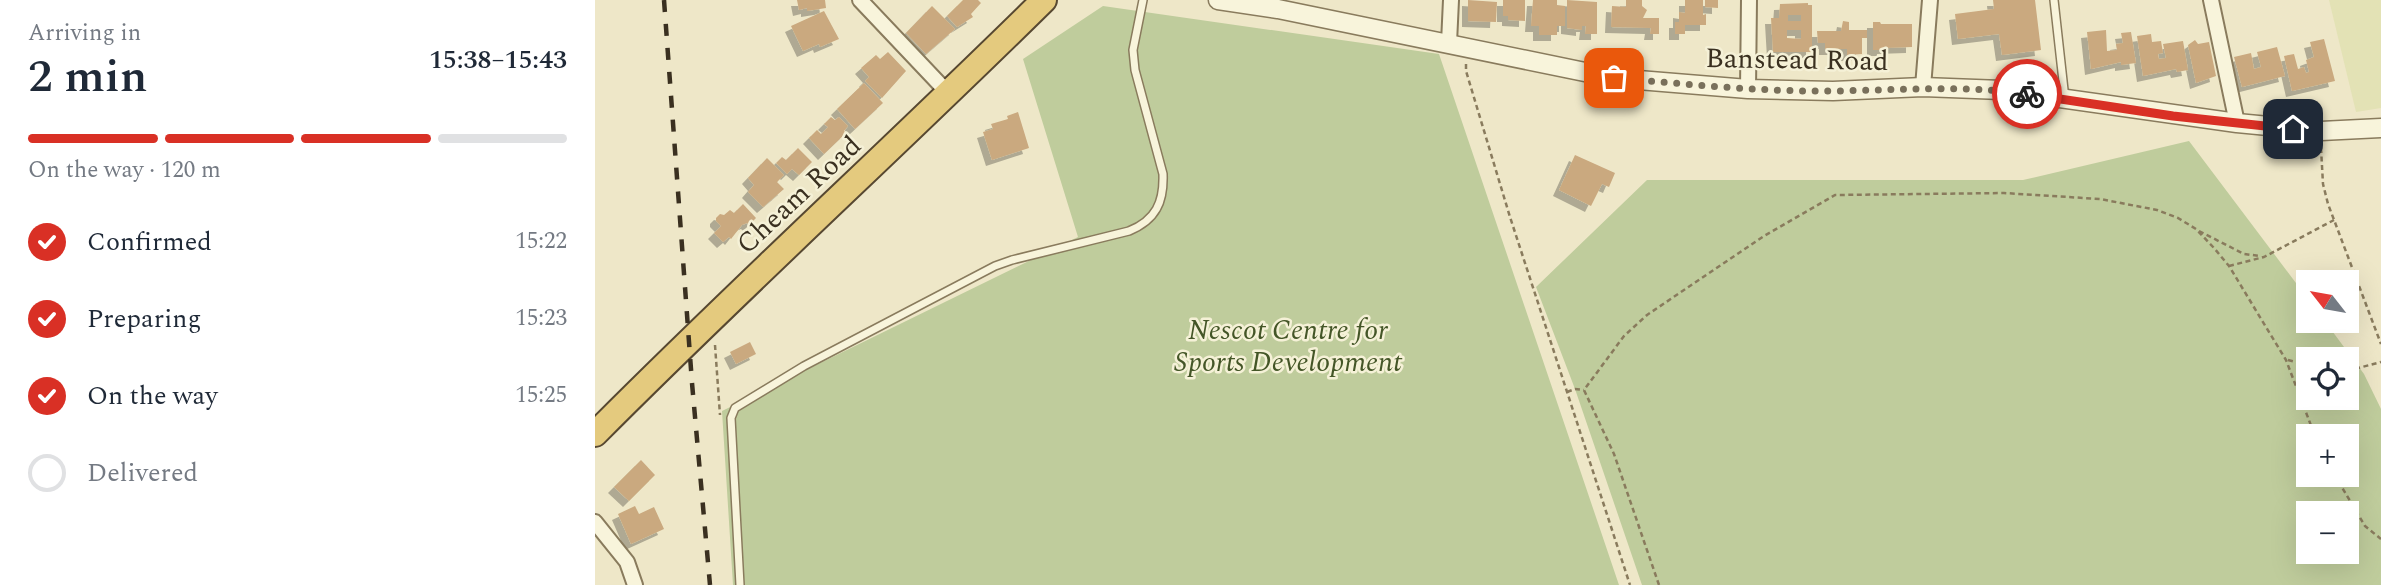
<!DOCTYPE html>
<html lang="en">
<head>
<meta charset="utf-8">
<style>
	:root { --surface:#fff; --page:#f2f2f3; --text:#1f2937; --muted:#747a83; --line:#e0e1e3; --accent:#d93025 }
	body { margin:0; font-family:Spectral,serif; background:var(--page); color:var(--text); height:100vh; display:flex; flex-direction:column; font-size:26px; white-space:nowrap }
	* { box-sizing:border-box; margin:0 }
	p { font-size:23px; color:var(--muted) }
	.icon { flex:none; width:38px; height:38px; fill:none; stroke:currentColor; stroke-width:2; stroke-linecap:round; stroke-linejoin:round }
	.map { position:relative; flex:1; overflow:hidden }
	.sheet { display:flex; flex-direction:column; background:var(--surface); width:595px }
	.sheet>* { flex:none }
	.needle { width:46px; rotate:301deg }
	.fabs { position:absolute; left:1701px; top:270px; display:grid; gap:14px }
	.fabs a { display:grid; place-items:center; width:63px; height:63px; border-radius:0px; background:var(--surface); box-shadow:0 7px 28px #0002; font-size:35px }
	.pin { position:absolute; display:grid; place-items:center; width:60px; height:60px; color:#fff; margin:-30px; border-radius:14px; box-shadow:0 4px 10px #0006 }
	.courier { position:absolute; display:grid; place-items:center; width:70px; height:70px; margin:-35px; border:5px solid #d93025; border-radius:50%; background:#fff; color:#222; box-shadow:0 2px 9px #0007 }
	.headline em { font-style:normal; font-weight:600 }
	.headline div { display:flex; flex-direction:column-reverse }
	.headline { display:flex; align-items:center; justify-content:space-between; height:119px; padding:0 28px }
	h1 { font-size:46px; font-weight:600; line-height:52px }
	.bar { display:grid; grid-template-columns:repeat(4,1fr); gap:10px 7px; align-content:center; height:84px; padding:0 28px }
	.bar i { height:9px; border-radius:5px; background:var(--line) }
	.bar .selected { background:var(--accent) }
	.bar p { grid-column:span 4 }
	ol { padding:0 28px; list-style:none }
	li { display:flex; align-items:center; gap:21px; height:77px }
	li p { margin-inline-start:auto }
	li .icon { padding:7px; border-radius:50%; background:var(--accent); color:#fff; stroke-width:4 }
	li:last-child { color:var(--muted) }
	li i { width:38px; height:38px; border:4px solid var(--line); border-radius:50% }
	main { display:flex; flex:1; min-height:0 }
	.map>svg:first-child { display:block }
	.farmland { fill:#e3e2b5 }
	.green { fill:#bfcc9c; fill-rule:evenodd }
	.building { fill:#caa97f; fill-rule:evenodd; filter:url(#shadow) }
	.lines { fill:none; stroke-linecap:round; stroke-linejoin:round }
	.service-casing { stroke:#897b5d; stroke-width:10 }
	.minor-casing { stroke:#897b5d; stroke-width:18 }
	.tertiary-casing { stroke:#897b5d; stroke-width:21 }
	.trunk-casing { stroke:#574831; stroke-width:28 }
	.path { stroke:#897b5d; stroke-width:2.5; stroke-dasharray:5 3.5; stroke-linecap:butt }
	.service { stroke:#f8f4db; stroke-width:7 }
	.minor { stroke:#f8f4db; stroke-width:14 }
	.tertiary { stroke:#f8f4db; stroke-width:18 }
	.trunk { stroke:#e4ca7e; stroke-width:24 }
	.rail { stroke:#3a3020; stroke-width:4.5; stroke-dasharray:12 12; stroke-linecap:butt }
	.done { stroke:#79705b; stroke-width:7; stroke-dasharray:0 12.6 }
	.route { stroke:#d93025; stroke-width:9 }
	.labels { text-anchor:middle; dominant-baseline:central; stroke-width:5; stroke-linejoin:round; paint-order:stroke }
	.street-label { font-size:28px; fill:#3a3020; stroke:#f5f1d7 }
	.park-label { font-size:28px; font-style:italic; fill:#445627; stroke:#f5f1d7 }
</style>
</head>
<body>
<main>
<section class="sheet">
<div class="headline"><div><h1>2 min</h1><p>Arriving in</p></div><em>15:38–15:43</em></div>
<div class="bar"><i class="selected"></i><i class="selected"></i><i class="selected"></i><i></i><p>On the way · 120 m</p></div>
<ol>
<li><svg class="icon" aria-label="check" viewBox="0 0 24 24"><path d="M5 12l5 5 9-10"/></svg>Confirmed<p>15:22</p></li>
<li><svg class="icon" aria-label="check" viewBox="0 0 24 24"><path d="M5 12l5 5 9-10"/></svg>Preparing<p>15:23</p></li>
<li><svg class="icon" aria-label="check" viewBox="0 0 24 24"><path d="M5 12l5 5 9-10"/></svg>On the way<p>15:25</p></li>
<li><i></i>Delivered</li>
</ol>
</section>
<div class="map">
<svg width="1786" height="585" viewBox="0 0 1786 585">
	<defs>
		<filter id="shadow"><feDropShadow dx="-6" dy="6" stdDeviation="0" flood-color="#0004"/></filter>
	</defs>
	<rect width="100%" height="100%" fill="#eee7c8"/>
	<!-- farmland -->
	<polygon class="farmland" points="1734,0 1786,0 1786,108 1761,112"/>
	<!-- green -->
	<g class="green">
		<polygon points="508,6 844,54 1024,585 138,585 127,411 483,237 428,59"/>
		<path d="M1594,141L1713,299V320H1729L1769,374L1786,409V585H1047L980,389L941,287L1052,180H1428ZM1713,359H1752V397H1713ZM1713,436H1752V474H1713ZM1713,513H1752V551H1713Z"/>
	</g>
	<!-- building -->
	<g class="building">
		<polygon points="202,0 230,0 231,8 212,11 212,8 204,10"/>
		<polygon points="368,0 383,0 386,3 376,14 378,17 362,27 352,16"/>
		<polygon points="873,0 902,2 901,22 873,21"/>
		<polygon points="908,0 930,0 930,21 913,20 913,16 908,16"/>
		<polygon points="938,0 962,0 962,5 970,6 970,26 962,26 962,35 944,35 944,26 936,26"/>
		<polygon points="972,0 1002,2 1002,34 990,34 991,26 987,26 987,30 972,28"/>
		<polygon points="1031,0 1047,0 1047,6 1052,10 1048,18 1064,18 1064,34 1055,34 1056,28 1016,27 1017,6 1031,7"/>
		<polygon points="1090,0 1108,0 1108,15 1111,14 1111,25 1090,25 1090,34 1080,34 1080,22 1084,22 1084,12 1090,13"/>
		<polygon points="1110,0 1123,0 1123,8 1110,7"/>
		<polygon points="1398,0 1440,0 1446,50 1407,55 1404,34 1363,39 1360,14 1399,9"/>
		<path d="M1213,3V5H1217V52H1178L1176,18H1184L1185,4ZM1193,15H1206V21H1193ZM1192,30H1206V39L1192,38Z"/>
		<polygon points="337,6 360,29 331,54 311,33"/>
		<polygon points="229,11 244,39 225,47 224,44 208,51 196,26"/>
		<polygon points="1248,21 1254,22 1254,30 1272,30 1272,38 1267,38 1267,54 1252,55 1252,49 1230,49 1230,43 1223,43 1222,31 1246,31"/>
		<polygon points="1278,22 1285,22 1286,24 1317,24 1317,47 1288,48 1288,50 1278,50"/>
		<polygon points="1511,30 1512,51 1522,50 1521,44 1528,43 1526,33 1536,32 1541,63 1526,65 1526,62 1496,69 1492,32"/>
		<polygon points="1556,34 1557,42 1566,41 1568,53 1563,54 1564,59 1571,58 1568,44 1588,41 1593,70 1582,72 1581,69 1548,76 1542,36"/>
		<polygon points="1729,39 1740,81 1697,91 1689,56 1699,54 1703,69 1709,67 1711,73 1714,72 1711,60 1719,57 1715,42"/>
		<polygon points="1600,40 1603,44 1614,42 1621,76 1601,83 1593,45"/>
		<polygon points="1682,47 1690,76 1647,87 1639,57 1656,53 1659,69 1666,67 1662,52"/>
		<polygon points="293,52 311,71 287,98 270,81 274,77 266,68 281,55 285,59"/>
		<polygon points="269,83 288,103 260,129 242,109"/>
		<polygon points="423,112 434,148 397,160 388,132 398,129 396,124 413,119 412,116"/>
		<polygon points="236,117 240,120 244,117 253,126 249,131 251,133 229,154 214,138 222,130 226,134 233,127 229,124"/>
		<polygon points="203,148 217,162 204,175 197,169 192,174 181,163 187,157 191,160"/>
		<polygon points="980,155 1020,173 1014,187 1007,184 996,206 964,190"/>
		<polygon points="172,158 189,175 182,182 189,189 168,207 153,192 159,185 153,178"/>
		<polygon points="148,204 161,218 154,225 152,223 147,225 136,239 134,237 128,242 119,233 126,226 121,221 121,218 125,214 129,215 135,210 139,213"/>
		<polygon points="155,342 161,354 141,364 135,352"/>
		<polygon points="46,460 60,475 34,501 19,487"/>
		<polygon points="40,506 44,514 59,507 69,529 36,544 23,514"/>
	</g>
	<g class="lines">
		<!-- service casing -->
		<g class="service-casing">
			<g id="service">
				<polyline points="1459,0 1470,99"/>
				<path d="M145,585L136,418L140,408L209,366L400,266L417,260L534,231C561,220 569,202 568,174L540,70L538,50L548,0"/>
			</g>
		</g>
		<!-- minor casing -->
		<g class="minor-casing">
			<g id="minor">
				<polyline points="265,0 354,94"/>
				<polyline points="1616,0 1642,123"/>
				<polyline points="854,43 856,0"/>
				<polyline points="1328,87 1335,0"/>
				<polyline points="1153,89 1154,0"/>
				<polyline points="0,522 32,562 40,585"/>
			</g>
		</g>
		<!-- tertiary casing -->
		<g class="tertiary-casing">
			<polyline id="tertiary" points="623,0 683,9 1019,78 1153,89 1238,91 1328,87 1407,90 1642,123 1726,131 1786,128"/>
		</g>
		<!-- trunk casing -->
		<g class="trunk-casing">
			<path id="trunk" d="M0,434C147,286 301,146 449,0"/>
		</g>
		<!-- path -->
		<g class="path">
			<polyline points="871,64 871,71 915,217 1035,585"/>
			<polyline points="1726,148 1728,184 1733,204 1786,344"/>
			<polyline points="1604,231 1649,254 1665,256"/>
			<polyline points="1634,266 1669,257 1739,220"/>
			<polyline points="120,345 125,415"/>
			<polyline points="1693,360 1713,365"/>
			<polyline points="1752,371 1786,362"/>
			<polyline points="972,392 980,389 989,390"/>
			<polyline points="1739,474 1770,526 1786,539"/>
			<polyline points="1064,585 1019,454 989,390 1029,336 1052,315 1169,236 1240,195 1409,193 1505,199 1562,210 1583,218 1601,229 1619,248 1634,266 1691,360 1720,436"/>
		</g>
		<!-- service -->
		<use href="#service" class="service"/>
		<!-- minor -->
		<use href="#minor" class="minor"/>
		<!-- tertiary -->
		<use href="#tertiary" class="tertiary"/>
		<!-- trunk -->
		<use href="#trunk" class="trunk"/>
		<!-- rail -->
		<polyline class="rail" points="69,0 97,383 115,585"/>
	</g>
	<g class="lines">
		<!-- done -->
		<path class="done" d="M1019,78C1092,84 1166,92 1239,91C1304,90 1367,85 1432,94"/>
		<!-- route -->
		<polyline class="route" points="1432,94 1578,116 1698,129"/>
	</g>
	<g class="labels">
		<!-- street labels -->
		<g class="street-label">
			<text transform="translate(1202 60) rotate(1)">Banstead Road</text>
			<text transform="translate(204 195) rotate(-43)">Cheam Road</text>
		</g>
		<!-- park labels -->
		<g class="park-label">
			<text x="693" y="330">Nescot Centre for<tspan x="693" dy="32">Sports Development</tspan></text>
		</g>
	</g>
</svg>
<div class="fabs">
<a><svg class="needle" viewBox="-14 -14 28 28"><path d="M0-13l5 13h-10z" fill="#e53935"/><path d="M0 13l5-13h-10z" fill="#747a83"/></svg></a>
<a><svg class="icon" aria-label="locate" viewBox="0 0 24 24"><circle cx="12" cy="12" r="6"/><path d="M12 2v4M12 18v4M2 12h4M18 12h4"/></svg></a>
<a>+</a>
<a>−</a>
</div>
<div class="pin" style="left:1019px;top:78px;background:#ea580c"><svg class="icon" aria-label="bag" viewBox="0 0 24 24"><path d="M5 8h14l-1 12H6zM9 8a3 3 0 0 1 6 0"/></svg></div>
<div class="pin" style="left:1698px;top:129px;background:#1f2937"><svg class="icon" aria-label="home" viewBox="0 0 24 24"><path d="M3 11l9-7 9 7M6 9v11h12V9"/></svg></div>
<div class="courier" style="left:1432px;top:94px"><svg class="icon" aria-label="bike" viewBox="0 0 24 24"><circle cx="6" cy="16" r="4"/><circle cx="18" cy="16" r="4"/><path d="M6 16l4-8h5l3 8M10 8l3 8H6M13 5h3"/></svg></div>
</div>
</main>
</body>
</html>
